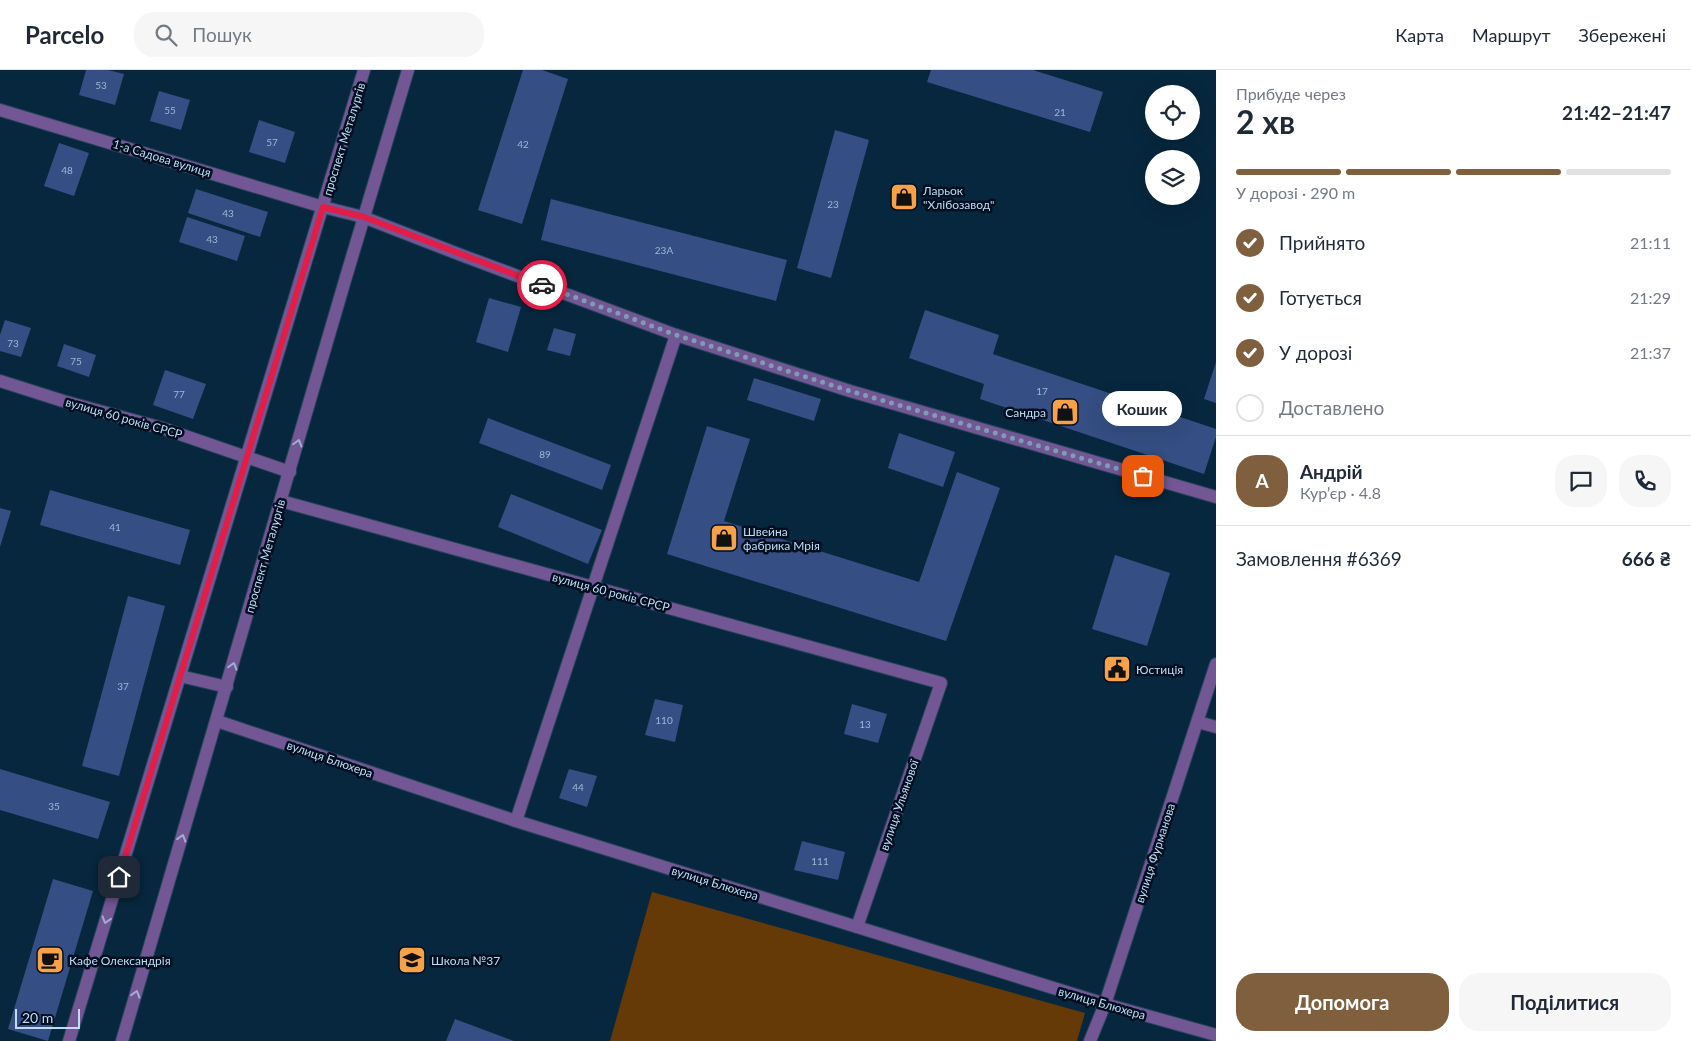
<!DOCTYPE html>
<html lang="uk">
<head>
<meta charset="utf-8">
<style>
	:root { --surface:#fff; --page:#f6f6f7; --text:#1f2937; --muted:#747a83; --line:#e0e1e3; --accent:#805f3f }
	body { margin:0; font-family:Lato,sans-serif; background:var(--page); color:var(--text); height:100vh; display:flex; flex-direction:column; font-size:19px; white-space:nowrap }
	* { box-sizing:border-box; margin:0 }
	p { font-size:16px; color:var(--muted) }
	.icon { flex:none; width:28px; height:28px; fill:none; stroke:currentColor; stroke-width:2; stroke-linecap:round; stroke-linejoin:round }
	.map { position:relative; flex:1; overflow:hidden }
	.details { display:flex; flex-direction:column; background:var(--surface); width:475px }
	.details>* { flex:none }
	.controls { position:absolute; left:1145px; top:15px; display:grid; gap:10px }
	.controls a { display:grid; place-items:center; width:55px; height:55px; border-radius:50%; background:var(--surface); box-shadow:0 5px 20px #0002; font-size:25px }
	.scale { position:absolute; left:15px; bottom:12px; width:65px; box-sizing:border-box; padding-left:5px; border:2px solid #bedcf5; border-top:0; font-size:14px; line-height:18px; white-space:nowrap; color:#bedcf5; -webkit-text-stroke:4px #000f20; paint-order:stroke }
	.pin { position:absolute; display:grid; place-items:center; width:42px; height:42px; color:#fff; margin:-21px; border-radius:10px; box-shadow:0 2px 8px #0006 }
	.courier { position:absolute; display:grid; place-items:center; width:50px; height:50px; margin:-25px; border:4px solid #e11d48; border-radius:50%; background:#fff; color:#222; box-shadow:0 1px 6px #0007 }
	.bubble { position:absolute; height:35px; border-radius:18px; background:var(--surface); box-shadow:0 5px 20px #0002; font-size:16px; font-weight:700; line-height:35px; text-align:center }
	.head em { font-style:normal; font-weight:700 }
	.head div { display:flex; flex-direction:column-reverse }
	.head { display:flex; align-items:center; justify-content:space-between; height:85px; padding:0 20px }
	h1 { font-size:32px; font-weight:700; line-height:38px }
	.bar { display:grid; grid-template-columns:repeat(4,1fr); gap:8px 5px; align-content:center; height:60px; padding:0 20px }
	.bar i { height:6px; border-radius:4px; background:var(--line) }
	.bar .active { background:var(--accent) }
	.bar p { grid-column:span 4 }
	.line { display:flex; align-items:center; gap:12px; padding:0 20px; border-top:1px solid var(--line) }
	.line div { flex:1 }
	.round { display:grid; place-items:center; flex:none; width:52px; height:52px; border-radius:20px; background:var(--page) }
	ol { padding:0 20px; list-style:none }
	li { display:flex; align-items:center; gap:15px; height:55px }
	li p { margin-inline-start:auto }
	li .icon { padding:5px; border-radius:50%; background:var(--accent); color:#fff; stroke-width:4 }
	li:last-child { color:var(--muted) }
	li i { width:28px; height:28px; border:2px solid var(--line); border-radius:50% }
	.primary-button { display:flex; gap:10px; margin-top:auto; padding:10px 20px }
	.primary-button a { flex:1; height:58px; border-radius:20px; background:var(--accent); color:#fff; font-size:20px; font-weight:700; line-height:58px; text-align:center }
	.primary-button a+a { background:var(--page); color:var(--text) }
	header { display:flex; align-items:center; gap:30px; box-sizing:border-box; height:70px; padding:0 25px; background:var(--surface); border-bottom:1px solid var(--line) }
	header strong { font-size:24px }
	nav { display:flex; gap:28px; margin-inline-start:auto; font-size:18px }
	.search { width:350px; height:45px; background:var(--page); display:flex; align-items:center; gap:12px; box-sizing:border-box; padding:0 18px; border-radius:20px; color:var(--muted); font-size:19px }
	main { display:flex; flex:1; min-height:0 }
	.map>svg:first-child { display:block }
	.green { fill:#653a07 }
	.building { fill:#354e83 }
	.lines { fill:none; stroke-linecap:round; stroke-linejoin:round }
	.minor-casing { stroke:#24445b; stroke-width:14 }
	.minor { stroke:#735794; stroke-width:12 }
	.oneway { stroke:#a4add3 }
	.done { stroke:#7e9db5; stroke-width:5; stroke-dasharray:0 9 }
	.route { stroke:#e11d48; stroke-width:6 }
	.labels { text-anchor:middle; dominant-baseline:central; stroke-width:5; stroke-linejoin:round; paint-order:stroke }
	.number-label { font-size:10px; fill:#9cb8d8 }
	.street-label { font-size:12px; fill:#bedcf5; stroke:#000f20 }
	.poi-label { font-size:12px; fill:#bedcf5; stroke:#000f20; text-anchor:start }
</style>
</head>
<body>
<header>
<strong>Parcelo</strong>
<div class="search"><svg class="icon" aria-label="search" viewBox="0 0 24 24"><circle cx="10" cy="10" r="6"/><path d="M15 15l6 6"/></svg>Пошук</div>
<nav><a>Карта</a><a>Маршрут</a><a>Збережені</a></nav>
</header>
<main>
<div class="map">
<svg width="1216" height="971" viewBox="0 0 1216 971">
	<rect width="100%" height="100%" fill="#07273e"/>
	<!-- green -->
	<polygon class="green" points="652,822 1085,943 1077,971 610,971"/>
	<!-- building -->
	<g class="building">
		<polygon points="86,0 108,0 124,4 115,35 79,25"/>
		<polygon points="523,0 542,0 568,9 522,154 478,140"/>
		<polygon points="931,0 1033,0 1103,22 1090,62 927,12"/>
		<polygon points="159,21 190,30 181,60 150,51"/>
		<polygon points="259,50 295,62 285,93 249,82"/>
		<polygon points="835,60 869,70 831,208 797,198"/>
		<polygon points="59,73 89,83 74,126 44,116"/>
		<polygon points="196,119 268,142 260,167 188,143"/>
		<polygon points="551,129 787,190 776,231 541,170"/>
		<polygon points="187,147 245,166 237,191 179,172"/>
		<polygon points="489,228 521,237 508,282 476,272"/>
		<polygon points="925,240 999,265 993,284 1216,359 1216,367 1204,404 980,329 984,314 909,288"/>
		<polygon points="5,250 31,258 21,287 0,281 0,265"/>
		<polygon points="554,258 576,264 570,286 547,280"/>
		<polygon points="64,274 96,285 89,307 57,296"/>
		<polygon points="1216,292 1216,333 1204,329"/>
		<polygon points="165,300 206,314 193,349 153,335"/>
		<polygon points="754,308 821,329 814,351 747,330"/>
		<polygon points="488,348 611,395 602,420 479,373"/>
		<polygon points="707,356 750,369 724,451 919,512 957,402 1000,418 946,571 667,484"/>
		<polygon points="899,363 955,382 943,417 888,398"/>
		<polygon points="50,420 190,460 180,495 40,455"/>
		<polygon points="511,424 602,460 588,494 498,457"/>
		<polygon points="0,438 11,441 0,477"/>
		<polygon points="1115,485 1170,503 1147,576 1092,559"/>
		<polygon points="128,526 165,536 119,706 82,696"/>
		<polygon points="655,629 683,635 675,672 645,665"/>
		<polygon points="852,634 887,644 878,673 844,664"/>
		<polygon points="0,699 110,732 98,769 0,740"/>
		<polygon points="569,699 597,706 587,737 559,728"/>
		<polygon points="802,771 845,782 838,810 794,800"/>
		<polygon points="53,809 93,821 48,971 8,959"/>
		<polygon points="455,949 514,971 446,971"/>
	</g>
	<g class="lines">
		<!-- minor casing -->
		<g class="minor-casing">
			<g id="minor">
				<polyline points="0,40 323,137 363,147 461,185 676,265 850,321 1216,427"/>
				<polyline points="0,311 63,331 162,358 290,402"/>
				<polyline points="281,431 941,613 857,857"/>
				<polyline points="180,606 227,617"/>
				<polyline points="217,651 516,751 1105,934 1216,965"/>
				<polyline points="1198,652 1216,657"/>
				<polyline points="516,751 676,265"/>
				<polyline points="69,971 364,0"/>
				<path d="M122,971C218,648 310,323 408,0"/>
				<polyline points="1090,971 1105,934 1216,594"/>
			</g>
		</g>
		<!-- minor -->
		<use href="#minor" class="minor"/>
	</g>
	<!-- one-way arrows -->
	<defs><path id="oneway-chevron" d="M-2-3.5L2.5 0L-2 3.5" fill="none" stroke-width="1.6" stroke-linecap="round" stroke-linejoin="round" transform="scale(1.25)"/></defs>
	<g class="oneway">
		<use href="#oneway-chevron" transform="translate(298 373) rotate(-74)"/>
		<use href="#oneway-chevron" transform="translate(233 596) rotate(-74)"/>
		<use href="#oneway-chevron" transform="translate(182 768) rotate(-73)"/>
		<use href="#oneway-chevron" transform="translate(106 850) rotate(107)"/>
		<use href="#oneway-chevron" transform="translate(136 924) rotate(-73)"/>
	</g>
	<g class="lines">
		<!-- done -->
		<polyline class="done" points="542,215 676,265 850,321 1143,406"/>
		<!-- route -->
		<polyline class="route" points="119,807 323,137 364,147 542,215"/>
	</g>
	<!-- icons -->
	<defs>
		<g id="shop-square" transform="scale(1.4375)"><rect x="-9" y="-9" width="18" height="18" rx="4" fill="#f7a148" stroke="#000f20"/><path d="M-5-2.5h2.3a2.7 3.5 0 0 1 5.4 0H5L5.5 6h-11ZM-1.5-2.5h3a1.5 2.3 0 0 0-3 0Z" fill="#111"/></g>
		<g id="civic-square" transform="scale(1.4375)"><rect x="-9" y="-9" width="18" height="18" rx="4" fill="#f7a148" stroke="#000f20"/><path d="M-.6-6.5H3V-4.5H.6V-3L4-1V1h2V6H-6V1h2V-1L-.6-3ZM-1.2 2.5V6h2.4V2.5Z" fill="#111"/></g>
		<g id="cafe-square" transform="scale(1.4375)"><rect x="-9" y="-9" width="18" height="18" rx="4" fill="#f7a148" stroke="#000f20"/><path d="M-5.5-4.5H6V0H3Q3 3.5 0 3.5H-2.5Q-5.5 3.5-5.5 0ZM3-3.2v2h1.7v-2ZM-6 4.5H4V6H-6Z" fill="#111"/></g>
		<g id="school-square" transform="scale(1.4375)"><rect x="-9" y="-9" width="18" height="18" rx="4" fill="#f7a148" stroke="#000f20"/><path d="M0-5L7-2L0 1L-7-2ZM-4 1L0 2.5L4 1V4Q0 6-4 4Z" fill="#111"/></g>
	</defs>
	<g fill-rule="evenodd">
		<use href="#shop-square" x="904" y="127"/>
		<use href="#shop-square" x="1065" y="342"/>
		<use href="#shop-square" x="724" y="468"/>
		<use href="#civic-square" x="1117" y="599"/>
		<use href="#cafe-square" x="50" y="890"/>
		<use href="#school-square" x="412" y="890"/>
	</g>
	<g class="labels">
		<!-- number labels -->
		<g class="number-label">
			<text x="101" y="15">53</text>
			<text x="170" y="40">55</text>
			<text x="1060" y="42">21</text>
			<text x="272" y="72">57</text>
			<text x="523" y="74">42</text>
			<text x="67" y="100">48</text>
			<text x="833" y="134">23</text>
			<text x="228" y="143">43</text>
			<text x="212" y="169">43</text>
			<text x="664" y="180">23А</text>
			<text x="13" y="273">73</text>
			<text x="76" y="291">75</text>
			<text x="1042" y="321">17</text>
			<text x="179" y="324">77</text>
			<text x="545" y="384">89</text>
			<text x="115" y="457">41</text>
			<text x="123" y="616">37</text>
			<text x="664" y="650">110</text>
			<text x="865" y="654">13</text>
			<text x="578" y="717">44</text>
			<text x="54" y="736">35</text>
			<text x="820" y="791">111</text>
		</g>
		<!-- street labels -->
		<g class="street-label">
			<text transform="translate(344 69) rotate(-73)">проспект Металургів</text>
			<text transform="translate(162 88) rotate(17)">1-а Садова вулиця</text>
			<text transform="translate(124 348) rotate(16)">вулиця 60 років СРСР</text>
			<text transform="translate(265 486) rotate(-74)">проспект Металургів</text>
			<text transform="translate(611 522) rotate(15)">вулиця 60 років СРСР</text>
			<text transform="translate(330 689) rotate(19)">вулиця Блюхера</text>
			<text transform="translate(899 735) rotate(-71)">вулиця Ульянової</text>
			<text transform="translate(1155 783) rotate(-72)">вулиця Фурманова</text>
			<text transform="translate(715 813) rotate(17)">вулиця Блюхера</text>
			<text transform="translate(1102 933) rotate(16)">вулиця Блюхера</text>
		</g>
		<!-- poi labels -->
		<g class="poi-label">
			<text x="923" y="120">Ларьок<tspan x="923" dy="14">"Хлібозавод"</tspan></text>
			<text x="1046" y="342" text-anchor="end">Сандра</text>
			<text x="743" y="461">Швейна<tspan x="743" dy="14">фабрика Мрія</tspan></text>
			<text x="1136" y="599">Юстиція</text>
			<text x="69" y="890">Кафе Олександрія</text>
			<text x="431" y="890">Школа №37</text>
		</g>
	</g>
</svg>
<div class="controls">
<a><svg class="icon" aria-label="locate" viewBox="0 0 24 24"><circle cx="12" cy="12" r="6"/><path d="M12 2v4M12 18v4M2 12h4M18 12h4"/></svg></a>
<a><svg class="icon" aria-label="layers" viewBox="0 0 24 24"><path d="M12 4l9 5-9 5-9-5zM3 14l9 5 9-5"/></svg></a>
</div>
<div class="scale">20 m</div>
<div class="pin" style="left:1143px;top:406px;background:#ea580c"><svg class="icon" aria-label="bag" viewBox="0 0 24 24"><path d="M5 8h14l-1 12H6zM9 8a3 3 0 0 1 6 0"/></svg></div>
<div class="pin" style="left:119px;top:807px;background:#1f2937"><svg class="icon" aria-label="home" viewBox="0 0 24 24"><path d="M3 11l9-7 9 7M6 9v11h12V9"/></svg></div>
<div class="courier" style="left:542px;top:215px"><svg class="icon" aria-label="car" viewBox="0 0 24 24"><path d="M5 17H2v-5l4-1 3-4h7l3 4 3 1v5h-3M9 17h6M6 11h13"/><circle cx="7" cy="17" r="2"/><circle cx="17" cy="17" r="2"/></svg></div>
<div class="bubble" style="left:1102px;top:321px;width:80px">Кошик</div>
</div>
<section class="details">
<div class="head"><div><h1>2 хв</h1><p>Прибуде через</p></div><em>21:42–21:47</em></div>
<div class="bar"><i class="active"></i><i class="active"></i><i class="active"></i><i></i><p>У дорозі · 290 m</p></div>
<ol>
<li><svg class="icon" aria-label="check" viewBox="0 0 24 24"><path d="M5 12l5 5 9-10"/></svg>Прийнято<p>21:11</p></li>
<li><svg class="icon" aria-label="check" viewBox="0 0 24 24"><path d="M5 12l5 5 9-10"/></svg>Готується<p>21:29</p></li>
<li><svg class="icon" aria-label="check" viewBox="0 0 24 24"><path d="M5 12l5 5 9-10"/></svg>У дорозі<p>21:37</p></li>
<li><i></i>Доставлено</li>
</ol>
<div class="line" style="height:90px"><b class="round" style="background:var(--accent);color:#fff">А</b><div><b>Андрій</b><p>Кур’єр · 4.8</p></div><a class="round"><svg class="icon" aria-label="chat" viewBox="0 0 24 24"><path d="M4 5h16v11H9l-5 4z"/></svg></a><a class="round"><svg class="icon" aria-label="phone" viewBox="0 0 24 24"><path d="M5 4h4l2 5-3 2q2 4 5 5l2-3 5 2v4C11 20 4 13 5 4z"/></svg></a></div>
<div class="line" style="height:65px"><div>Замовлення #6369</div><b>666 ₴</b></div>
<div class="primary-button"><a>Допомога</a><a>Поділитися</a></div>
</section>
</main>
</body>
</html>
